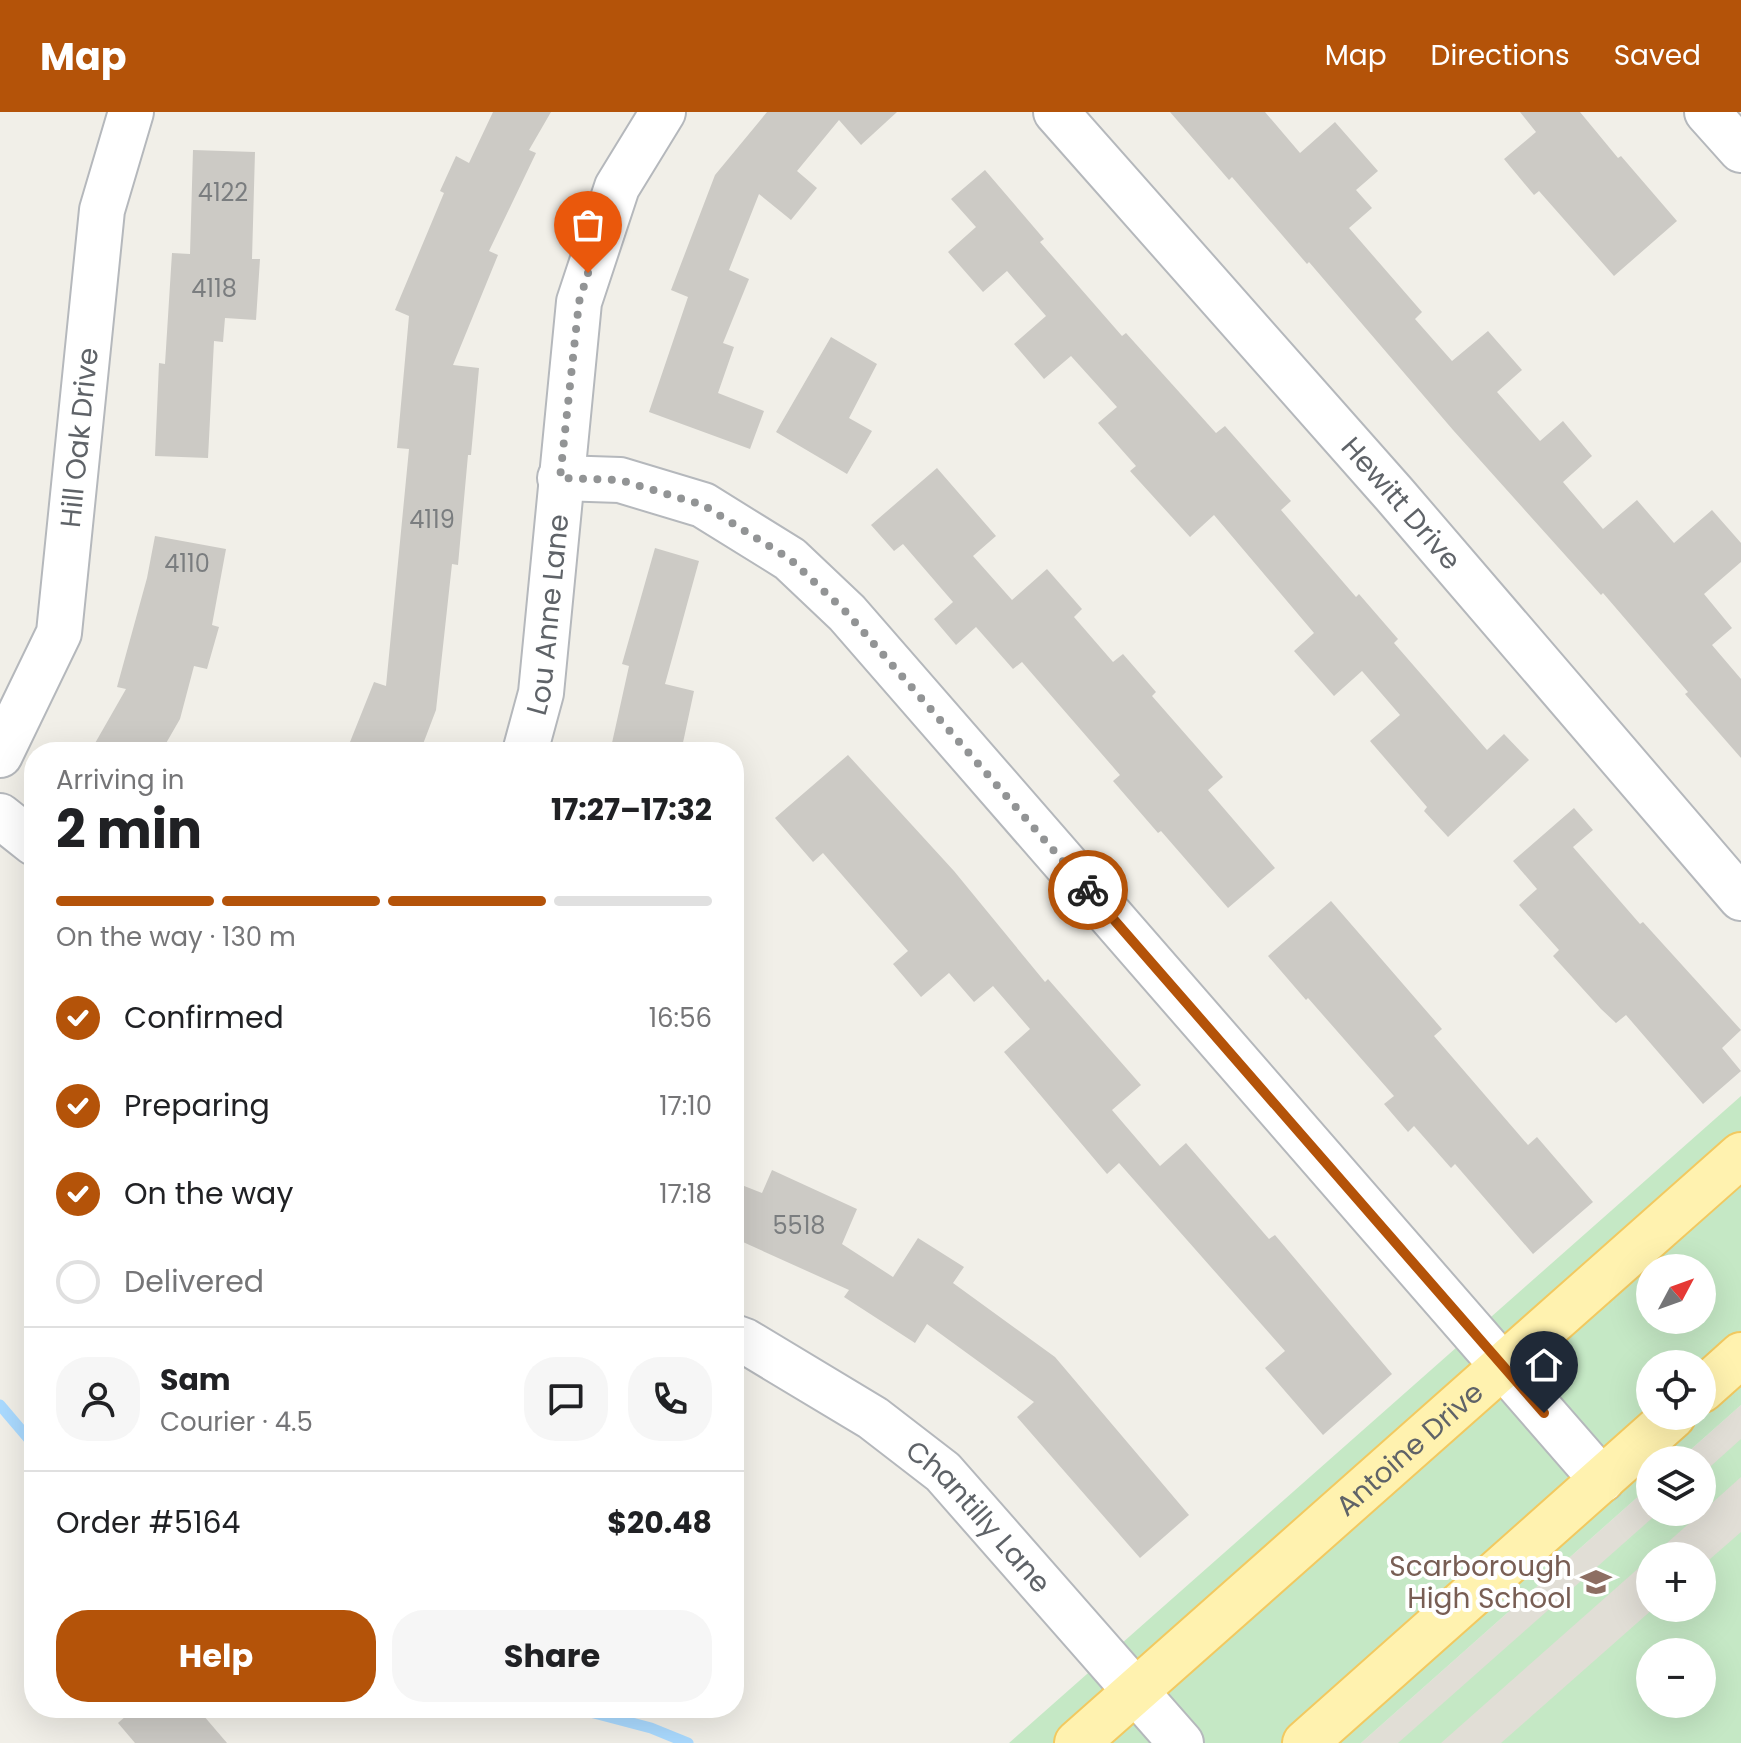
<!DOCTYPE html>
<html lang="en">
<head>
<meta charset="utf-8">
<style>
	:root { --surface:#fff; --page:#f6f6f6; --text:#202124; --muted:#757577; --line:#e0e0e0; --accent:#b45309 }
	body { margin:0; font-family:Poppins,sans-serif; background:var(--page); color:var(--text); height:100vh; display:flex; flex-direction:column; font-size:30px; white-space:nowrap }
	* { box-sizing:border-box; margin:0 }
	p { font-size:26px; color:var(--muted) }
	.icon { flex:none; width:44px; height:44px; fill:none; stroke:currentColor; stroke-width:2; stroke-linecap:round; stroke-linejoin:round }
	.map { position:relative; flex:1; overflow:hidden }
	.sheet { position:absolute; left:24px; top:630px; width:720px; height:976px; display:flex; flex-direction:column; background:var(--surface); border-radius:32px; box-shadow:0 8px 32px #0002 }
	.sheet>* { flex:none }
	.needle { width:52px; rotate:49deg }
	.buttons { position:absolute; left:1636px; top:1142px; display:grid; gap:16px }
	.buttons a { display:grid; place-items:center; width:80px; height:80px; border-radius:50%; background:var(--surface); box-shadow:0 8px 32px #0002; font-size:40px }
	.pin { position:absolute; display:grid; place-items:center; width:68px; height:68px; color:#fff; margin:-82px -34px; border-radius:50% 50% 50% 0; rotate:-45deg; box-shadow:0 0 8px #0007 }
	.pin .icon { rotate:45deg }
	.courier { position:absolute; display:grid; place-items:center; width:80px; height:80px; margin:-40px; border:6px solid #b45309; border-radius:50%; background:#fff; color:#222; box-shadow:0 2px 10px #0007 }
	.head em { font-style:normal; font-weight:700 }
	.head div { display:flex; flex-direction:column-reverse }
	.head { display:flex; align-items:center; justify-content:space-between; height:136px; padding:0 32px }
	h1 { font-size:52px; font-weight:700; line-height:60px }
	.bar { display:grid; grid-template-columns:repeat(4,1fr); gap:12px 8px; align-content:center; height:96px; padding:0 32px }
	.bar i { height:10px; border-radius:6px; background:var(--line) }
	.bar .on { background:var(--accent) }
	.bar p { grid-column:span 4 }
	.line { display:flex; align-items:center; gap:20px; padding:0 32px; border-top:2px solid var(--line) }
	.line div { flex:1 }
	.round { display:grid; place-items:center; flex:none; width:84px; height:84px; border-radius:32px; background:var(--page) }
	ol { padding:0 32px; list-style:none }
	li { display:flex; align-items:center; gap:24px; height:88px }
	li p { margin-inline-start:auto }
	li .icon { padding:8px; border-radius:50%; background:var(--accent); color:#fff; stroke-width:4 }
	li:last-child { color:var(--muted) }
	li i { width:44px; height:44px; border:4px solid var(--line); border-radius:50% }
	.primary-button { display:flex; gap:16px; margin-top:auto; padding:16px 32px }
	.primary-button a { flex:1; height:92px; border-radius:32px; background:var(--accent); color:#fff; font-size:32px; font-weight:700; line-height:92px; text-align:center }
	.primary-button a+a { background:var(--page); color:var(--text) }
	header { display:flex; align-items:center; gap:48px; box-sizing:border-box; height:112px; padding:0 40px; background:var(--accent); color:#fff }
	header strong { font-size:38px }
	nav { display:flex; gap:44px; margin-inline-start:auto; font-size:28px }
	.map>svg:first-child { display:block }
	.education { fill:#e1ded6; fill-rule:evenodd }
	.green { fill:#c5e8c5; fill-rule:evenodd }
	.lines { fill:none; stroke-linecap:round; stroke-linejoin:round }
	.stream { stroke:#aadaff; stroke-width:11 }
	.building { fill:#cccac5 }
	.minor-casing { stroke:#b5b8bc; stroke-width:48 }
	.major-casing { stroke:#f2c960; stroke-width:48 }
	.minor { stroke:#fff; stroke-width:44 }
	.major { stroke:#fff2af; stroke-width:44 }
	.done { stroke:#929495; stroke-width:8; stroke-dasharray:0 14.4 }
	.route { stroke:#b45309; stroke-width:10 }
	.labels { text-anchor:middle; dominant-baseline:central; stroke-width:8; stroke-linejoin:round; paint-order:stroke }
	.number-label { font-size:24px; fill:#7a7d7f }
	.street-label { font-size:28px; fill:#5f6368; stroke:#fff }
	.education-label { font-size:28px; fill:#785e54; stroke:#fff; text-anchor:end }
</style>
</head>
<body>
<header>
<strong>Map</strong>
<nav><a>Map</a><a>Directions</a><a>Saved</a></nav>
</header>
<div class="map">
<svg width="1741" height="1631" viewBox="0 0 1741 1631">
	<rect width="100%" height="100%" fill="#f1efe8"/>
	<!-- education -->
	<path class="education" d="M1741,1293V1631H1361L1650,1374V1400H1702V1348H1679ZM1650,1444H1702V1496H1650ZM1650,1540H1702V1592H1650Z"/>
	<!-- green -->
	<g class="green">
		<path d="M1741,984V1293L1679,1348H1650V1374L1361,1631H1009ZM1650,1156H1702V1208H1650ZM1650,1252H1702V1304H1650Z"/>
		<polygon points="1741,1327 1741,1365 1702,1400 1702,1362"/>
		<polygon points="1659,1400 1702,1400 1441,1631 1398,1631"/>
		<path d="M1741,1420V1631H1501L1654,1496H1702V1454ZM1650,1540H1702V1592H1650Z"/>
	</g>
	<g class="lines">
		<!-- stream -->
		<g class="stream">
			<polyline points="0,1293 34,1333"/>
			<polyline points="575,1596 651,1616 688,1631"/>
		</g>
	</g>
	<!-- building -->
	<g class="building">
		<polygon points="493,0 551,0 529,38 536,41 489,139 498,143 453,253 479,256 471,343 468,343 458,453 452,452 436,598 420,640 346,640 374,570 386,574 409,337 397,336 409,204 395,198 444,81 440,79 456,44 469,51"/>
		<polygon points="767,0 897,0 861,33 839,8 797,59 817,76 791,108 759,82 729,158 749,167 723,231 734,235 718,281 764,299 750,337 649,300 688,185 671,178 715,63"/>
		<polygon points="1170,0 1265,0 1300,41 1335,10 1378,59 1356,78 1372,96 1349,116 1422,200 1415,207 1452,249 1488,219 1522,258 1497,280 1540,329 1563,309 1592,344 1563,370 1603,417 1637,388 1674,431 1712,398 1741,431 1741,450 1704,482 1732,516 1712,533 1741,567 1741,646 1685,582 1688,580 1603,481 1601,483 1453,318 1309,150 1307,152 1232,65 1229,68"/>
		<polygon points="1520,0 1580,0 1618,46 1621,44 1677,109 1614,164 1539,79 1534,83 1504,47 1536,20"/>
		<polygon points="193,38 255,40 252,147 260,147 256,208 225,206 223,230 214,229 208,346 155,344 159,251 165,252 172,141 190,142"/>
		<polygon points="985,58 1044,127 1040,130 1122,224 1126,221 1216,321 1225,314 1291,389 1281,398 1356,485 1359,482 1398,527 1394,531 1487,638 1504,622 1529,648 1448,725 1424,699 1427,695 1370,629 1400,603 1362,559 1334,584 1294,539 1314,521 1214,403 1190,425 1130,359 1136,354 1098,311 1117,295 1071,244 1044,267 1014,232 1046,204 1007,159 983,180 948,140 976,115 951,87"/>
		<polygon points="831,225 877,252 849,306 872,319 847,362 776,320"/>
		<polygon points="937,356 996,424 973,444 1012,488 1047,457 1082,497 1074,505 1113,550 1123,542 1156,580 1152,584 1223,665 1208,678 1275,756 1228,796 1161,719 1158,721 1113,669 1120,663 1022,550 1013,557 976,515 956,533 934,507 953,490 903,432 894,439 871,413"/>
		<polygon points="155,424 226,437 212,513 219,515 207,557 194,554 180,607 161,640 90,640 126,577 117,575 147,466"/>
		<polygon points="655,436 699,449 665,572 694,579 681,640 610,640 629,554 622,552"/>
		<polygon points="848,643 954,759 1045,870 1048,867 1141,973 1112,998 1160,1054 1186,1031 1269,1127 1275,1123 1392,1262 1323,1323 1265,1256 1285,1239 1119,1051 1107,1062 1004,940 1030,917 993,874 974,890 949,861 921,885 893,852 908,839 823,741 813,750 775,706"/>
		<polygon points="1574,696 1593,718 1573,735 1640,812 1643,810 1741,918 1722,936 1741,959 1703,992 1626,903 1616,911 1601,897 1553,844 1559,838 1519,793 1537,777 1513,749"/>
		<polygon points="1331,789 1442,917 1434,924 1528,1033 1537,1025 1593,1090 1533,1142 1455,1052 1451,1056 1414,1014 1408,1020 1384,992 1394,984 1308,886 1306,888 1268,844"/>
		<polygon points="772,1058 857,1097 842,1132 893,1165 918,1126 964,1155 953,1171 1055,1245 1189,1403 1140,1446 1017,1305 1034,1290 927,1212 915,1231 844,1185 849,1178 734,1126 734,1070 762,1081"/>
		<polygon points="135,1596 197,1596 227,1631 135,1631 118,1611"/>
	</g>
	<g class="lines">
		<!-- minor casing -->
		<g class="minor-casing">
			<g id="minor">
				<path id="s1" d="M1056,0L1394,382L1741,786"/>
				<polyline points="1707,0 1741,38"/>
				<polyline points="560,366 620,368 703,393 790,447 847,501 1602,1368"/>
				<path id="s2" d="M525,640L541,581L579,190L617,75L663,0"/>
				<path id="s3" d="M0,643L59,521L102,98L131,0"/>
				<polyline points="0,704 34,731"/>
				<path id="s4" d="M734,1225L745,1229L873,1306L943,1360L1181,1631"/>
			</g>
		</g>
		<!-- major casing -->
		<g class="major-casing">
			<g id="major">
				<polyline points="1702,1278 1741,1243"/>
				<path id="s5" d="M1077,1631L1741,1043"/>
				<polyline points="1305,1631 1673,1304"/>
			</g>
		</g>
		<!-- minor -->
		<use href="#minor" class="minor"/>
		<!-- major -->
		<use href="#major" class="major"/>
	</g>
	<g class="lines">
		<!-- done -->
		<polyline class="done" points="588,161 579,190 560,366 620,368 703,393 790,447 847,501 1088,778"/>
		<!-- route -->
		<polyline class="route" points="1088,778 1544,1301"/>
	</g>
	<!-- icons -->
	<defs>
		<g id="school-bare" transform="scale(2.4)"><path d="M0-5L7-2L0 1L-7-2ZM-4 1L0 2.5L4 1V4Q0 6-4 4Z" fill="#8d6e63" stroke="#fff" stroke-width="2.5" paint-order="stroke"/></g>
	</defs>
	<g fill-rule="evenodd">
		<use href="#school-bare" x="1596" y="1470"/>
	</g>
	<g class="labels">
		<!-- number labels -->
		<g class="number-label">
			<text x="223" y="80">4122</text>
			<text x="214" y="176">4118</text>
			<text x="432" y="407">4119</text>
			<text x="187" y="451">4110</text>
			<text x="799" y="1113">5518</text>
		</g>
		<!-- street labels -->
		<g class="street-label">
			<text stroke="none"><textPath href="#s3" startOffset="332">Hill Oak Drive</textPath></text>
			<text stroke="none"><textPath href="#s1" startOffset="522">Hewitt Drive</textPath></text>
			<text stroke="none"><textPath href="#s2" startOffset="140">Lou Anne Lane</textPath></text>
			<text stroke="none"><textPath href="#s5" startOffset="444">Antoine Drive</textPath></text>
			<text stroke="none"><textPath href="#s4" startOffset="306">Chantilly Lane</textPath></text>
		</g>
		<!-- education labels -->
		<g class="education-label">
			<text x="1572" y="1454">Scarborough<tspan x="1572" dy="32">High School</tspan></text>
		</g>
	</g>
</svg>
<div class="buttons">
<a><svg class="needle" viewBox="-14 -14 28 28"><path d="M0-13l5 13h-10z" fill="#e53935"/><path d="M0 13l5-13h-10z" fill="#757577"/></svg></a>
<a><svg class="icon" aria-label="locate" viewBox="0 0 24 24"><circle cx="12" cy="12" r="6"/><path d="M12 2v4M12 18v4M2 12h4M18 12h4"/></svg></a>
<a><svg class="icon" aria-label="layers" viewBox="0 0 24 24"><path d="M12 4l9 5-9 5-9-5zM3 14l9 5 9-5"/></svg></a>
<a>+</a>
<a>−</a>
</div>
<div class="pin" style="left:588px;top:161px;background:#ea580c"><svg class="icon" aria-label="bag" viewBox="0 0 24 24"><path d="M5 8h14l-1 12H6zM9 8a3 3 0 0 1 6 0"/></svg></div>
<div class="pin" style="left:1544px;top:1301px;background:#1f2937"><svg class="icon" aria-label="home" viewBox="0 0 24 24"><path d="M3 11l9-7 9 7M6 9v11h12V9"/></svg></div>
<div class="courier" style="left:1088px;top:778px"><svg class="icon" aria-label="bike" viewBox="0 0 24 24"><circle cx="6" cy="16" r="4"/><circle cx="18" cy="16" r="4"/><path d="M6 16l4-8h5l3 8M10 8l3 8H6M13 5h3"/></svg></div>
<section class="sheet">
<div class="head"><div><h1>2 min</h1><p>Arriving in</p></div><em>17:27–17:32</em></div>
<div class="bar"><i class="on"></i><i class="on"></i><i class="on"></i><i></i><p>On the way · 130 m</p></div>
<ol>
<li><svg class="icon" aria-label="check" viewBox="0 0 24 24"><path d="M5 12l5 5 9-10"/></svg>Confirmed<p>16:56</p></li>
<li><svg class="icon" aria-label="check" viewBox="0 0 24 24"><path d="M5 12l5 5 9-10"/></svg>Preparing<p>17:10</p></li>
<li><svg class="icon" aria-label="check" viewBox="0 0 24 24"><path d="M5 12l5 5 9-10"/></svg>On the way<p>17:18</p></li>
<li><i></i>Delivered</li>
</ol>
<div class="line" style="height:144px"><a class="round"><svg class="icon" aria-label="person" viewBox="0 0 24 24"><circle cx="12" cy="8" r="4"/><path d="M4 21q1-7 8-7t8 7"/></svg></a><div><b>Sam</b><p>Courier · 4.5</p></div><a class="round"><svg class="icon" aria-label="chat" viewBox="0 0 24 24"><path d="M4 5h16v11H9l-5 4z"/></svg></a><a class="round"><svg class="icon" aria-label="phone" viewBox="0 0 24 24"><path d="M5 4h4l2 5-3 2q2 4 5 5l2-3 5 2v4C11 20 4 13 5 4z"/></svg></a></div>
<div class="line" style="height:104px"><div>Order #5164</div><b>$20.48</b></div>
<div class="primary-button"><a>Help</a><a>Share</a></div>
</section>
</div>
</body>
</html>
